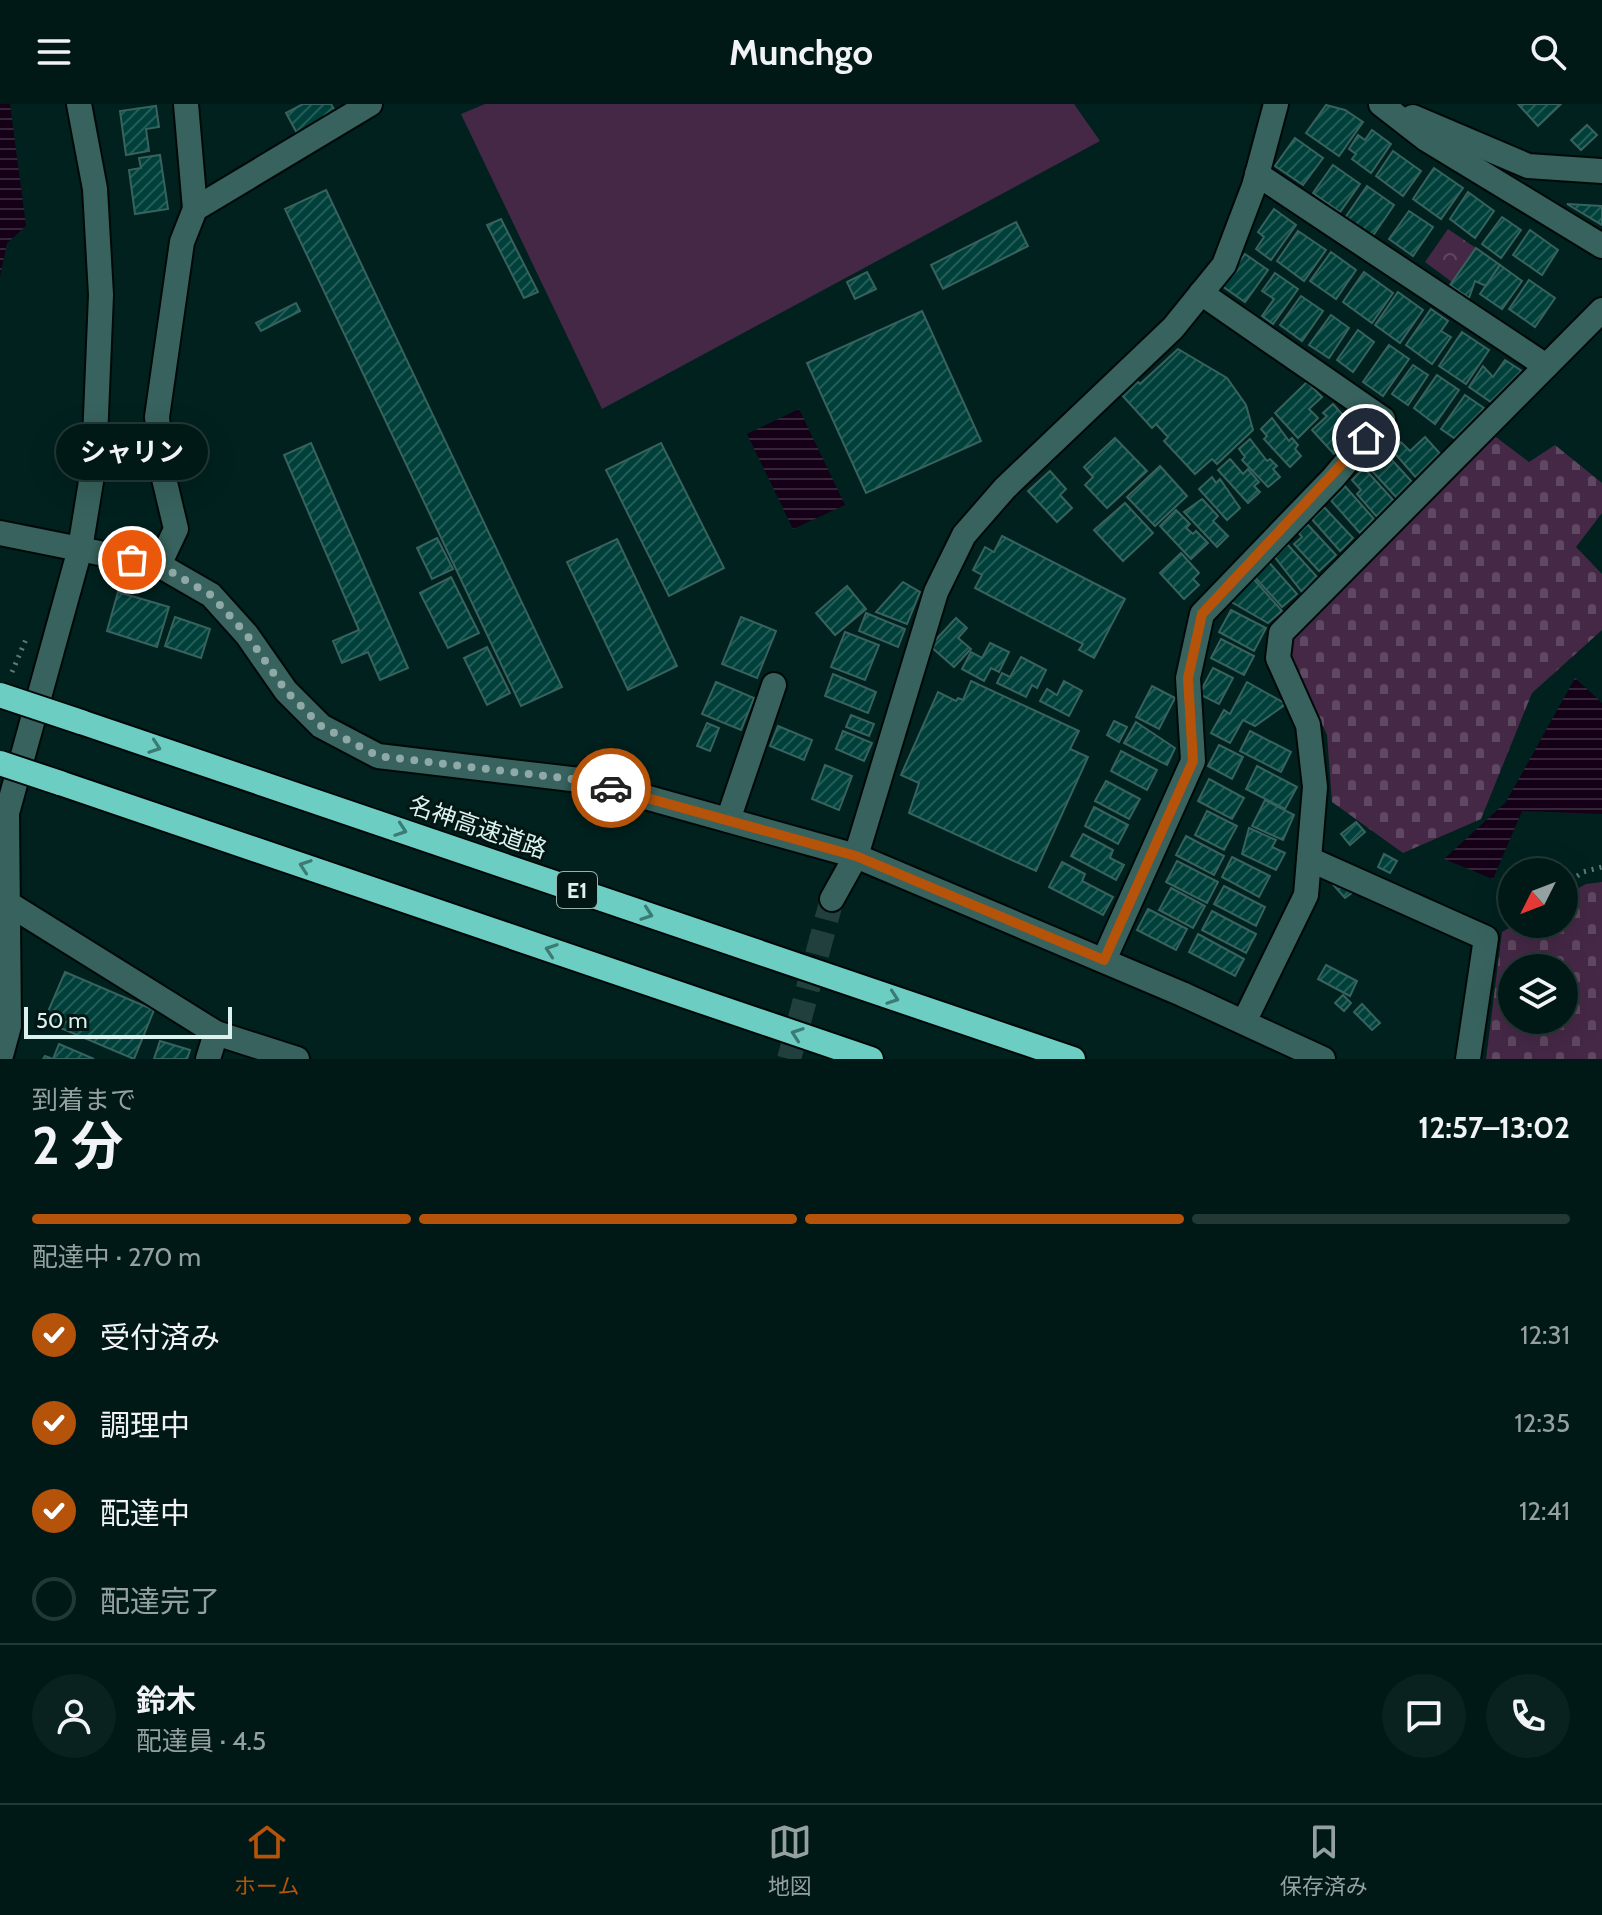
<!DOCTYPE html>
<html lang="ja">
<head>
<meta charset="utf-8">
<style>
	:root { --surface:#001916; --page:#0a221f; --text:#f1f3f6; --muted:#95a0a1; --line:#223835; --accent:#b45309 }
	body { margin:0; font-family:Cabin,"Noto Sans JP",sans-serif; background:var(--page); color:var(--text); height:100vh; display:flex; flex-direction:column; font-size:30px; white-space:nowrap }
	* { box-sizing:border-box; margin:0 }
	p { font-size:26px; color:var(--muted) }
	.icon { flex:none; width:44px; height:44px; fill:none; stroke:currentColor; stroke-width:2; stroke-linecap:round; stroke-linejoin:round }
	.map { position:relative; height:955px; overflow:hidden }
	.panel { display:flex; flex-direction:column; background:var(--surface); flex:1 }
	.panel>* { flex:none }
	.needle { width:52px; rotate:228deg }
	.controls { position:absolute; left:1498px; top:754px; display:grid; gap:16px }
	.controls a { display:grid; place-items:center; width:80px; height:80px; border-radius:50%; background:var(--surface); box-shadow:0 8px 32px #0002,0 0 0 2px var(--line); font-size:40px }
	.scale { position:absolute; left:24px; bottom:20px; width:208px; box-sizing:border-box; padding-left:8px; border:4px solid #dbf2ef; border-top:0; font-size:22px; line-height:28px; white-space:nowrap; color:#dbf2ef; -webkit-text-stroke:6px #021714; paint-order:stroke }
	.pin { position:absolute; display:grid; place-items:center; width:68px; height:68px; color:#fff; margin:-34px; border:4px solid #fff; border-radius:50%; box-shadow:0 2px 8px #0007 }
	.courier { position:absolute; display:grid; place-items:center; width:80px; height:80px; margin:-40px; border:6px solid #b45309; border-radius:50%; background:#fff; color:#222; box-shadow:0 2px 10px #0007 }
	.bubble { position:absolute; height:56px; border-radius:28px; background:var(--surface); box-shadow:0 8px 32px #0002,0 0 0 2px var(--line); font-size:26px; font-weight:700; line-height:56px; text-align:center }
	.head em { font-style:normal; font-weight:700 }
	.head div { display:flex; flex-direction:column-reverse }
	.head { display:flex; align-items:center; justify-content:space-between; height:136px; padding:0 32px }
	h1 { font-size:52px; font-weight:700; line-height:60px }
	.bar { display:grid; grid-template-columns:repeat(4,1fr); gap:12px 8px; align-content:center; height:96px; padding:0 32px }
	.bar i { height:10px; border-radius:6px; background:var(--line) }
	.bar .on { background:var(--accent) }
	.bar p { grid-column:span 4 }
	.line { display:flex; align-items:center; gap:20px; padding:0 32px; border-top:2px solid var(--line) }
	.line div { flex:1 }
	.round { display:grid; place-items:center; flex:none; width:84px; height:84px; border-radius:42px; background:var(--page) }
	ol { padding:0 32px; list-style:none }
	li { display:flex; align-items:center; gap:24px; height:88px }
	li p { margin-inline-start:auto }
	li .icon { padding:8px; border-radius:50%; background:var(--accent); color:#fff; stroke-width:4 }
	li:last-child { color:var(--muted) }
	li i { width:44px; height:44px; border:4px solid var(--line); border-radius:50% }
	header { display:flex; justify-content:space-between; align-items:center; height:104px; padding:0 32px; background:var(--surface); font-size:36px; font-weight:700 }
	.menu { display:flex; justify-content:space-around; align-items:center; height:112px; border-top:2px solid var(--line); background:var(--surface); font-size:22px; color:var(--muted) }
	.menu a { display:grid; justify-items:center; gap:4px }
	.menu .on { color:var(--accent) }
	.map>svg:first-child { display:block }
	.cemetery { fill:url(#cemetery-stones); fill-rule:evenodd }
	.park { fill:url(#park-crowns) }
	.pitch { fill:#452846 }
	.water { fill:url(#water-rules) }
	.building { fill:url(#building-hatch); stroke:#37625d; stroke-width:2 }
	.lines { fill:none; stroke-linecap:round; stroke-linejoin:round }
	.minor-tunnel { stroke:#21403d; stroke-width:24; stroke-dasharray:24 12; stroke-linecap:butt }
	.minor-casing { stroke:#000908; stroke-width:28 }
	.highway-casing { stroke:#000908; stroke-width:28 }
	.path { stroke:#5e7b78; stroke-width:5; stroke-dasharray:2 6; stroke-linecap:butt }
	.minor { stroke:#37625d; stroke-width:24 }
	.highway { stroke:#6ccdc2; stroke-width:24 }
	.highway-bridge-casing { stroke:#000908; stroke-width:28; stroke-linecap:butt }
	.highway-bridge { stroke:#6ccdc2; stroke-width:24 }
	.oneway { stroke:#3c7b74 }
	.done { stroke:#8ea9a6; stroke-width:8; stroke-dasharray:0 14.4 }
	.route { stroke:#b45309; stroke-width:10 }
	.labels { text-anchor:middle; dominant-baseline:central; stroke-width:6; stroke-linejoin:round; paint-order:stroke }
	.shield { fill:#021714; stroke:#9ab0ad; stroke-width:2 }
	.shield-label { font-size:22px; font-weight:bold; fill:#dbf2ef }
	.street-label { font-size:24px; fill:#dbf2ef; stroke:#021714 }
</style>
</head>
<body>
<header><svg class="icon" aria-label="menu" viewBox="0 0 24 24"><path d="M4 6h16M4 12h16M4 18h16"/></svg>Munchgo<svg class="icon" aria-label="search" viewBox="0 0 24 24"><circle cx="10" cy="10" r="6"/><path d="M15 15l6 6"/></svg></header>
<div class="map">
<svg width="1602" height="955" viewBox="0 0 1602 955">
	<defs>
		<pattern id="cemetery-stones" width="16" height="16" patternUnits="userSpaceOnUse" patternTransform="scale(2)"><rect width="16" height="16" fill="#452846"/><path d="M2 7V4a2 2 0 0 1 4 0v3zM10 15v-3a2 2 0 0 1 4 0v3z" fill="#5f4861"/></pattern>
		<pattern id="park-crowns" width="20" height="18" patternUnits="userSpaceOnUse" patternTransform="scale(2)"><rect width="20" height="18" fill="#452846"/><path d="M2 6a3 3 0 1 1 6 0M12 15a3 3 0 1 1 6 0" fill="none" stroke="#5f4861"/></pattern>
		<pattern id="water-rules" width="6" height="5" patternUnits="userSpaceOnUse" patternTransform="scale(2)"><rect width="6" height="5" fill="#150017"/><path d="M0 2.5h6" fill="none" stroke="#362639"/></pattern>
		<pattern id="building-hatch" width="6" height="6" patternUnits="userSpaceOnUse" patternTransform="scale(2)"><rect width="6" height="6" fill="#00403b"/><path d="M-1 1l2-2M0 6l6-6M5 7l2-2" fill="none" stroke="#255c58"/></pattern>
	</defs>
	<rect width="100%" height="100%" fill="#00211e"/>
	<!-- cemetery -->
	<g class="cemetery">
		<polygon points="1488,327 1529,358 1555,341 1602,379 1602,409 1576,443 1602,470 1602,526 1532,589 1481,715 1403,749 1332,698 1327,631 1284,538"/>
		<path d="M1602,778V955H1486L1502,828L1516,820H1564V792L1586,780ZM1512,864H1564V916H1512Z"/>
	</g>
	<!-- park -->
	<polygon class="park" points="1448,125 1476,144 1452,178 1425,158"/>
	<!-- pitch -->
	<polygon class="pitch" points="485,0 1074,0 1100,37 602,305 461,10"/>
	<!-- water -->
	<g class="water">
		<polygon points="0,0 10,0 26,122 7,139 0,172"/>
		<polygon points="799,305 845,401 793,425 747,330"/>
		<polygon points="1575,574 1602,599 1602,710 1522,707 1493,775 1444,755 1506,698"/>
	</g>
	<!-- building -->
	<g class="building">
		<polygon points="303,0 331,0 336,9 298,31 286,9"/>
		<polygon points="1518,0 1561,0 1538,22"/>
		<polygon points="1326,1 1345,6 1363,18 1339,52 1306,29"/>
		<polygon points="156,2 159,23 146,25 149,47 126,51 120,7"/>
		<polygon points="1587,21 1597,31 1581,46 1571,36"/>
		<polygon points="1372,26 1391,40 1371,69 1352,55 1356,50 1349,45 1358,31 1365,36"/>
		<polygon points="1295,34 1323,54 1303,81 1275,62"/>
		<polygon points="1393,47 1421,67 1403,92 1376,72"/>
		<polygon points="160,51 168,105 135,110 129,66 141,64 139,54"/>
		<polygon points="1333,61 1360,80 1340,108 1313,89"/>
		<polygon points="1434,64 1463,84 1441,115 1413,95"/>
		<polygon points="1367,82 1394,101 1372,133 1345,114"/>
		<polygon points="326,86 562,583 521,602 285,105"/>
		<polygon points="1468,88 1494,107 1475,134 1450,115"/>
		<polygon points="1567,100 1602,102 1602,121"/>
		<polygon points="1274,105 1296,121 1271,156 1256,145 1264,133 1258,128"/>
		<polygon points="1409,107 1433,123 1413,152 1389,135"/>
		<polygon points="1502,113 1521,126 1501,154 1482,140"/>
		<polygon points="501,115 538,188 524,194 487,121"/>
		<polygon points="1016,118 1028,142 943,185 931,161"/>
		<polygon points="1530,126 1558,146 1542,171 1513,151"/>
		<polygon points="1298,127 1326,146 1304,177 1277,157"/>
		<polygon points="1476,144 1500,161 1486,182 1475,177 1469,194 1450,181"/>
		<polygon points="1331,148 1356,166 1336,195 1310,177"/>
		<polygon points="1245,150 1268,166 1245,198 1222,182"/>
		<polygon points="1500,161 1522,177 1502,205 1480,190"/>
		<polygon points="867,168 876,185 855,195 847,178"/>
		<polygon points="1364,168 1393,189 1372,219 1343,198"/>
		<polygon points="1275,169 1298,185 1273,220 1262,212 1274,195 1262,187"/>
		<polygon points="1529,176 1555,194 1535,223 1509,205"/>
		<polygon points="1398,188 1423,206 1400,239 1375,221"/>
		<polygon points="1301,192 1323,207 1302,237 1280,221"/>
		<polygon points="296,199 300,207 261,227 256,219"/>
		<polygon points="1431,205 1448,217 1441,227 1451,233 1432,260 1406,241"/>
		<polygon points="922,207 981,337 866,389 807,259"/>
		<polygon points="1331,211 1349,224 1329,254 1309,241"/>
		<polygon points="1358,226 1374,238 1353,268 1337,256"/>
		<polygon points="1462,228 1489,246 1466,280 1439,262"/>
		<polygon points="1389,241 1409,255 1383,292 1363,278"/>
		<polygon points="1178,245 1227,274 1246,301 1253,326 1217,360 1212,355 1195,370 1164,337 1168,333 1156,320 1152,324 1121,290 1136,276 1140,280"/>
		<polygon points="1505,256 1525,269 1501,305 1469,283 1483,262 1493,273"/>
		<polygon points="1413,261 1428,271 1408,301 1392,290"/>
		<polygon points="1437,271 1459,286 1435,320 1414,304"/>
		<polygon points="1307,278 1322,293 1309,305 1318,314 1298,334 1275,309"/>
		<polygon points="1465,291 1484,304 1460,338 1441,325"/>
		<polygon points="1333,300 1358,328 1334,350 1312,326 1327,312 1323,309"/>
		<polygon points="1272,314 1289,337 1292,334 1298,341 1295,345 1301,352 1290,363 1264,335 1267,332 1261,325"/>
		<polygon points="1425,333 1444,354 1419,377 1392,346 1401,338 1410,347"/>
		<polygon points="1115,334 1147,367 1107,404 1085,381 1093,373 1084,363"/>
		<polygon points="1250,335 1267,357 1270,355 1277,362 1273,365 1280,373 1268,383 1242,356 1245,353 1239,345"/>
		<polygon points="311,339 408,564 380,576 368,548 342,559 333,537 359,526 284,351"/>
		<polygon points="661,339 724,464 669,492 606,366"/>
		<polygon points="1379,342 1413,379 1397,394 1363,357"/>
		<polygon points="1230,355 1243,370 1248,365 1259,378 1254,382 1260,388 1248,399 1218,366"/>
		<polygon points="1160,362 1187,392 1155,422 1127,393"/>
		<polygon points="1364,364 1394,397 1377,413 1357,390 1361,386 1352,376"/>
		<polygon points="1050,367 1066,385 1060,391 1072,404 1057,418 1028,387"/>
		<polygon points="1212,373 1216,379 1220,375 1240,404 1227,416 1199,385"/>
		<polygon points="1343,380 1374,415 1360,429 1328,393"/>
		<polygon points="1202,395 1218,412 1213,417 1228,432 1217,443 1184,408"/>
		<polygon points="1125,399 1153,429 1123,457 1094,426"/>
		<polygon points="1323,402 1353,434 1340,447 1310,413"/>
		<polygon points="1176,406 1190,420 1186,424 1193,430 1196,427 1208,439 1191,455 1160,422"/>
		<polygon points="1307,420 1336,451 1319,467 1294,440 1302,433 1298,428"/>
		<polygon points="1002,432 1125,495 1094,554 1079,546 1083,540 975,484 982,471 973,466 985,443 994,448"/>
		<polygon points="437,434 453,465 432,475 417,444"/>
		<polygon points="617,435 677,562 628,586 567,458"/>
		<polygon points="1287,440 1318,474 1302,488 1274,452"/>
		<polygon points="1181,449 1199,469 1193,475 1199,481 1184,495 1160,469"/>
		<polygon points="1266,455 1297,490 1282,503 1251,469"/>
		<polygon points="1250,471 1282,507 1268,519 1228,496"/>
		<polygon points="451,473 479,529 448,544 420,489"/>
		<polygon points="903,478 920,488 907,520 876,508"/>
		<polygon points="847,482 866,505 835,531 816,509"/>
		<polygon points="118,488 169,503 157,543 107,527"/>
		<polygon points="1231,506 1266,524 1254,547 1219,528"/>
		<polygon points="866,509 905,525 898,543 859,527"/>
		<polygon points="175,513 210,525 201,554 165,542"/>
		<polygon points="741,513 776,527 757,574 722,560"/>
		<polygon points="956,514 967,524 958,534 971,545 954,563 930,542"/>
		<polygon points="845,528 879,541 865,576 831,563"/>
		<polygon points="1221,535 1254,552 1244,571 1211,554"/>
		<polygon points="990,539 1009,548 999,568 991,564 984,577 962,565 971,548 982,554"/>
		<polygon points="487,543 510,589 487,601 464,554"/>
		<polygon points="1021,553 1046,566 1037,584 1032,581 1026,593 997,579 1002,569 1010,573"/>
		<polygon points="1213,564 1233,574 1219,600 1199,590"/>
		<polygon points="833,570 876,588 868,609 825,592"/>
		<polygon points="971,577 1079,627 1070,645 1088,653 1036,767 909,709 919,679 901,671 938,588 956,597 958,594 963,596"/>
		<polygon points="1064,577 1082,587 1069,612 1040,597 1047,585 1057,591"/>
		<polygon points="716,578 754,594 741,626 702,610"/>
		<polygon points="1247,578 1286,600 1255,622 1243,616 1230,639 1211,629 1224,606 1230,610"/>
		<polygon points="1152,582 1175,594 1159,625 1136,613"/>
		<polygon points="851,611 874,620 869,632 846,623"/>
		<polygon points="1114,617 1127,623 1119,638 1107,631"/>
		<polygon points="1136,618 1175,644 1167,661 1124,639"/>
		<polygon points="707,619 719,624 710,647 697,642"/>
		<polygon points="778,622 812,636 804,656 770,642"/>
		<polygon points="843,627 872,639 864,657 836,645"/>
		<polygon points="1250,627 1291,648 1281,668 1240,647"/>
		<polygon points="1219,641 1243,653 1232,675 1208,662"/>
		<polygon points="1121,647 1157,666 1147,686 1111,667"/>
		<polygon points="825,661 852,672 839,706 812,695"/>
		<polygon points="1257,662 1297,683 1285,705 1246,685"/>
		<polygon points="1209,675 1244,694 1232,715 1198,697"/>
		<polygon points="1106,677 1140,695 1129,715 1095,697"/>
		<polygon points="1265,696 1294,711 1283,736 1252,722"/>
		<polygon points="1094,703 1128,721 1118,740 1085,722"/>
		<polygon points="1207,707 1237,722 1224,746 1195,731"/>
		<polygon points="1356,718 1365,728 1350,741 1341,730"/>
		<polygon points="1249,724 1276,736 1272,743 1285,749 1276,766 1242,750"/>
		<polygon points="1083,730 1113,746 1110,754 1124,761 1116,776 1071,752"/>
		<polygon points="1186,732 1224,752 1214,771 1176,751"/>
		<polygon points="1384,750 1397,757 1390,769 1378,763"/>
		<polygon points="1232,753 1270,772 1259,793 1222,773"/>
		<polygon points="1177,757 1218,778 1207,799 1166,778"/>
		<polygon points="1062,758 1085,770 1082,777 1113,793 1103,811 1049,783"/>
		<polygon points="1336,769 1353,788 1345,794 1329,776"/>
		<polygon points="1224,782 1265,803 1256,822 1214,800"/>
		<polygon points="1171,784 1205,802 1193,824 1159,806"/>
		<polygon points="1148,805 1187,825 1176,846 1137,826"/>
		<polygon points="1212,807 1256,830 1246,849 1202,826"/>
		<polygon points="1198,830 1244,855 1235,872 1189,848"/>
		<polygon points="1326,861 1357,877 1350,892 1318,875"/>
		<polygon points="65,868 154,906 134,955 44,917"/>
		<polygon points="1343,891 1351,899 1344,907 1335,899"/>
		<polygon points="1362,900 1380,919 1372,926 1354,908"/>
		<polygon points="160,937 190,946 187,955 154,955"/>
		<polygon points="59,940 94,955 43,955 45,952 53,955"/>
	</g>
	<g class="lines">
		<!-- minor-tunnel -->
		<polyline class="minor-tunnel" points="789,955 832,795"/>
		<!-- minor casing -->
		<g class="minor-casing">
			<g id="minor">
				<polyline points="186,0 195,105"/>
				<polyline points="1381,0 1426,35 1602,142"/>
				<polyline points="1413,13 1528,62 1602,67"/>
				<polyline points="1257,70 1546,262"/>
				<polyline points="0,429 159,461 211,491 247,531 286,587 321,622 378,652 588,677 856,752 1182,890 1323,955"/>
				<polyline points="159,461 176,425 162,366 157,313 182,138 195,105 370,0"/>
				<polyline points="728,716 774,581"/>
				<polyline points="1309,755 1486,834 1468,955"/>
				<polyline points="832,795 856,752 936,488 964,431 1005,384 1173,224 1224,161 1254,82 1276,0"/>
				<polyline points="9,800 216,929 297,955"/>
				<polyline points="1104,856 1193,657 1188,574 1202,510 1333,374 1383,315 1201,189"/>
				<polyline points="1244,918 1306,791 1315,683 1308,621 1278,554 1281,529 1602,206"/>
				<polyline points="0,955 9,922 7,709 80,445 94,359 101,191 95,85 79,0"/>
				<polyline points="208,955 216,929"/>
			</g>
		</g>
		<!-- highway casing -->
		<g class="highway-casing">
			<g id="highway">
				<polyline points="81,618 1073,955"/>
				<polyline points="60,679 871,955"/>
			</g>
		</g>
		<!-- path -->
		<g class="path">
			<polyline points="12,568 27,533"/>
			<polyline points="1564,781 1583,768 1602,763"/>
		</g>
		<!-- minor -->
		<use href="#minor" class="minor"/>
		<!-- highway -->
		<use href="#highway" class="highway"/>
		<!-- highway-bridge casing -->
		<g class="highway-bridge-casing">
			<g id="highway-bridge">
				<polyline points="0,591 81,618"/>
				<polyline points="0,659 60,679"/>
			</g>
		</g>
		<!-- highway-bridge -->
		<use href="#highway-bridge" class="highway-bridge"/>
	</g>
	<!-- one-way arrows -->
	<defs><path id="oneway-chevron" d="M-2-3.5L2.5 0L-2 3.5" fill="none" stroke-width="1.6" stroke-linecap="round" stroke-linejoin="round" transform="scale(2)"/></defs>
	<g class="oneway">
		<use href="#oneway-chevron" transform="translate(155 643) rotate(19)"/>
		<use href="#oneway-chevron" transform="translate(401 726) rotate(19)"/>
		<use href="#oneway-chevron" transform="translate(305 762) rotate(-161)"/>
		<use href="#oneway-chevron" transform="translate(647 810) rotate(19)"/>
		<use href="#oneway-chevron" transform="translate(551 846) rotate(-161)"/>
		<use href="#oneway-chevron" transform="translate(893 894) rotate(19)"/>
		<use href="#oneway-chevron" transform="translate(797 930) rotate(-161)"/>
	</g>
	<g class="lines">
		<!-- done -->
		<polyline class="done" points="132,456 159,461 211,491 247,531 286,587 321,622 378,652 588,677 611,684"/>
		<!-- route -->
		<polyline class="route" points="611,684 856,752 1104,856 1193,657 1188,574 1202,510 1366,334"/>
	</g>
	<g class="labels">
		<!-- shield labels -->
		<rect class="shield" x="557" y="768" width="40" height="36" rx="6"/>
		<g class="shield-label">
			<text x="577" y="786">E1</text>
		</g>
		<!-- street labels -->
		<g class="street-label">
			<text transform="translate(478 723) rotate(19)">名神高速道路</text>
		</g>
	</g>
</svg>
<div class="controls">
<a><svg class="needle" viewBox="-14 -14 28 28"><path d="M0-13l5 13h-10z" fill="#e53935"/><path d="M0 13l5-13h-10z" fill="#95a0a1"/></svg></a>
<a><svg class="icon" aria-label="layers" viewBox="0 0 24 24"><path d="M12 4l9 5-9 5-9-5zM3 14l9 5 9-5"/></svg></a>
</div>
<div class="scale">50 m</div>
<div class="pin" style="left:132px;top:456px;background:#ea580c"><svg class="icon" aria-label="bag" viewBox="0 0 24 24"><path d="M5 8h14l-1 12H6zM9 8a3 3 0 0 1 6 0"/></svg></div>
<div class="pin" style="left:1366px;top:334px;background:#1f2937"><svg class="icon" aria-label="home" viewBox="0 0 24 24"><path d="M3 11l9-7 9 7M6 9v11h12V9"/></svg></div>
<div class="courier" style="left:611px;top:684px"><svg class="icon" aria-label="car" viewBox="0 0 24 24"><path d="M5 17H2v-5l4-1 3-4h7l3 4 3 1v5h-3M9 17h6M6 11h13"/><circle cx="7" cy="17" r="2"/><circle cx="17" cy="17" r="2"/></svg></div>
<div class="bubble" style="left:56px;top:320px;width:152px">シャリン</div>
</div>
<section class="panel">
<div class="head"><div><h1>2 分</h1><p>到着まで</p></div><em>12:57–13:02</em></div>
<div class="bar"><i class="on"></i><i class="on"></i><i class="on"></i><i></i><p>配達中 · 270 m</p></div>
<ol>
<li><svg class="icon" aria-label="check" viewBox="0 0 24 24"><path d="M5 12l5 5 9-10"/></svg>受付済み<p>12:31</p></li>
<li><svg class="icon" aria-label="check" viewBox="0 0 24 24"><path d="M5 12l5 5 9-10"/></svg>調理中<p>12:35</p></li>
<li><svg class="icon" aria-label="check" viewBox="0 0 24 24"><path d="M5 12l5 5 9-10"/></svg>配達中<p>12:41</p></li>
<li><i></i>配達完了</li>
</ol>
<div class="line" style="height:144px"><a class="round"><svg class="icon" aria-label="person" viewBox="0 0 24 24"><circle cx="12" cy="8" r="4"/><path d="M4 21q1-7 8-7t8 7"/></svg></a><div><b>鈴木</b><p>配達員 · 4.5</p></div><a class="round"><svg class="icon" aria-label="chat" viewBox="0 0 24 24"><path d="M4 5h16v11H9l-5 4z"/></svg></a><a class="round"><svg class="icon" aria-label="phone" viewBox="0 0 24 24"><path d="M5 4h4l2 5-3 2q2 4 5 5l2-3 5 2v4C11 20 4 13 5 4z"/></svg></a></div>
</section>
<nav class="menu">
<a class="on"><svg class="icon" aria-label="home" viewBox="0 0 24 24"><path d="M3 11l9-7 9 7M6 9v11h12V9"/></svg>ホーム</a>
<a><svg class="icon" aria-label="map" viewBox="0 0 24 24"><path d="M3 6l6-2 6 2 6-2v14l-6 2-6-2-6 2zM9 4v14M15 6v14"/></svg>地図</a>
<a><svg class="icon" aria-label="saved" viewBox="0 0 24 24"><path d="M7 4h10v16l-5-4-5 4z"/></svg>保存済み</a>
</nav>
</body>
</html>
